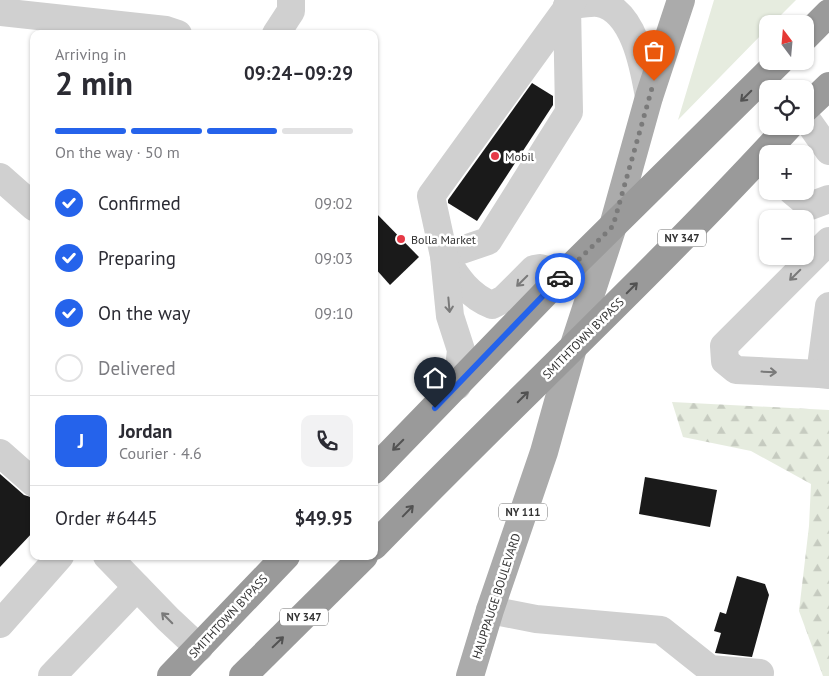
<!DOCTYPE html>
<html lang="en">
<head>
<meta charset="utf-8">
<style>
	:root { --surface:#fff; --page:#f2f2f3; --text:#2b2b33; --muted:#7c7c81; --line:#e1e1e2; --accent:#2563eb }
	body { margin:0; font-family:"PT Sans",sans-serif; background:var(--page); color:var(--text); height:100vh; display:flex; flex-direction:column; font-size:19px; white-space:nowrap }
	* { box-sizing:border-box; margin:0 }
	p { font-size:16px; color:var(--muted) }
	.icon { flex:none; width:28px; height:28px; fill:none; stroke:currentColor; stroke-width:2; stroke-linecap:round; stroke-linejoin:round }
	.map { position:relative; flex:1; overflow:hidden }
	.sheet { position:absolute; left:30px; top:30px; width:348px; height:530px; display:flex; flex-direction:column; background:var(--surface); border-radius:10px; box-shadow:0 1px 4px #0004 }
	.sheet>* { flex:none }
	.needle { width:32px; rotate:344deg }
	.controls { position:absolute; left:759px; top:15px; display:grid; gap:10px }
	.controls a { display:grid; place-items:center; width:55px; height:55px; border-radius:10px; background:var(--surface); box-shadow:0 1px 4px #0004; font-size:25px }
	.pin { position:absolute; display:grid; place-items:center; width:42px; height:42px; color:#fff; margin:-51px -21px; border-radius:50% 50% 50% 0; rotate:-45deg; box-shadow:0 0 5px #0007 }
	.pin .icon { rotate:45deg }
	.courier { position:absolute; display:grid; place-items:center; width:50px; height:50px; margin:-25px; border:4px solid #2563eb; border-radius:50%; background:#fff; color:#222; box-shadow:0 1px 6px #0007 }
	.overview em { font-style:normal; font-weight:700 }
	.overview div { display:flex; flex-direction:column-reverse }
	.overview { display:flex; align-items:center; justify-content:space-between; height:85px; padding:0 25px }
	h1 { font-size:32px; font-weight:700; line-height:38px }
	.bar { display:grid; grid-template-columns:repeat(4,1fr); gap:8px 5px; align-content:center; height:60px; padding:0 25px }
	.bar i { height:6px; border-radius:4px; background:var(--line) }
	.bar .active { background:var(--accent) }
	.bar p { grid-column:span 4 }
	.line { display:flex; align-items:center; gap:12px; padding:0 25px; border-top:1px solid var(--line) }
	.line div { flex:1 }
	.round { display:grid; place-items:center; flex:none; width:52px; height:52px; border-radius:10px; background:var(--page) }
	ol { padding:0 25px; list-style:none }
	li { display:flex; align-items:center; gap:15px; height:55px }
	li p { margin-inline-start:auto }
	li .icon { padding:5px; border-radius:50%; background:var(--accent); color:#fff; stroke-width:4 }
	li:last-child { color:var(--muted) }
	li i { width:28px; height:28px; border:2px solid var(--line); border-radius:50% }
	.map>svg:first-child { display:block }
	.green { fill:#e6ecdf }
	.forest { fill:url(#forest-firs) }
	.building { fill:#1a1a1a }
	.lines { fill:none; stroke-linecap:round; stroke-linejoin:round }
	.minor { stroke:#d0d0d0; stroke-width:28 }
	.major { stroke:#ababab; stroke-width:28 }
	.highway { stroke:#9a9a9a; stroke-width:28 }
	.oneway { stroke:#525252 }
	.oneway2 { stroke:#7a7a7a }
	.done { stroke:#7a7a7a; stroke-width:5; stroke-dasharray:0 9 }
	.route { stroke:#2563eb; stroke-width:6 }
	.poi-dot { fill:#e63946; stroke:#fff; stroke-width:2 }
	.labels { text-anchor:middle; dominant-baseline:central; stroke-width:5; stroke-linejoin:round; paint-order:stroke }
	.shield { fill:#fff; stroke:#707070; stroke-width:1 }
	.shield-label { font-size:11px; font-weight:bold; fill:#333 }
	.poi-label { font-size:12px; fill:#333; stroke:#fff; text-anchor:start }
	.street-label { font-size:12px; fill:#333; stroke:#fff }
</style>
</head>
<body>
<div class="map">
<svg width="829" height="676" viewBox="0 0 829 676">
	<defs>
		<pattern id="forest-firs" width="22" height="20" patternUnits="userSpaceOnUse" patternTransform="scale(1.25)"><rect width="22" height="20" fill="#e6ecdf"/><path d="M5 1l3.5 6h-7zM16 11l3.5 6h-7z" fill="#c6cbc0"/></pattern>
	</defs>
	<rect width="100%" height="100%" fill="#fff"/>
	<!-- green -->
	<polygon class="green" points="714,0 796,0 772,24 768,24 767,29 678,120"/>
	<!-- forest -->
	<polygon class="forest" points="672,402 829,410 829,676 823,676 799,611 809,526 811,484 751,451 683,437"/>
	<!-- building -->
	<g class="building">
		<polygon points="532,83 553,96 553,105 477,221 448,203 448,200"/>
		<polygon points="374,211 419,257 390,285 374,267"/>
		<polygon points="0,474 24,495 34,498 34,531 0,567"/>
		<polygon points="645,477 717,490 710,527 639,514"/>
		<polygon points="737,576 765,584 769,595 752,657 715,653 721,633 714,631 720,612 726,614"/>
	</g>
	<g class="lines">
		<!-- minor -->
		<g class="minor">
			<path d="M567,6C576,5 589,2 598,3C634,9 644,68 649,97"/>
			<polyline points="0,12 166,30 178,34"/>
			<polyline points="276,34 291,11 291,0"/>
			<polyline points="805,117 829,151"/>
			<polyline points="0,177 34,207"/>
			<polyline points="792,191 810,206 829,199"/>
			<polyline points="444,256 488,241 569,112 567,6"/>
			<path d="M445,258C457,278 469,296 492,305L504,299L534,269L540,268L564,274"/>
			<polyline points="829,306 820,374 829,375"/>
			<polyline points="820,374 736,370 725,361 724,346 829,241"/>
			<polyline points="457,386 461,350 450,316 444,256 431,196 573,0"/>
			<polyline points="0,453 34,483"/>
			<polyline points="107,556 168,619 199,648"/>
			<polyline points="490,610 536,619 661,630 710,669 760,673"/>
			<polyline points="0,624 60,556"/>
			<polyline points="52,676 137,587"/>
		</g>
		<!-- major -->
		<polyline class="major" points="470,676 490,610 544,452 573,348 613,226 649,97 681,0"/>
		<!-- highway -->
		<g class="highway">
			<polyline points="805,37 829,13"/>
			<polyline points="805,109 829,86"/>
			<polyline points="374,470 564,274 780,61"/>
			<path d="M374,546C511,405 656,271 789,126"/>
			<polyline points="171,676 286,556"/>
			<polyline points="243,676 364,556"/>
		</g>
	</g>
	<!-- one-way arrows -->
	<defs><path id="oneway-shaft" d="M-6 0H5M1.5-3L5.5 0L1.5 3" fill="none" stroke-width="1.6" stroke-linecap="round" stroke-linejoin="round" transform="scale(1.25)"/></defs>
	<g class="oneway">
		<use href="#oneway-shaft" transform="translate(746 96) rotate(135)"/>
		<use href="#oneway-shaft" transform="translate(632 288) rotate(-45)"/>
		<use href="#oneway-shaft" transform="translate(523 397) rotate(-45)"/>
		<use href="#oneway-shaft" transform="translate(398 445) rotate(135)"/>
		<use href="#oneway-shaft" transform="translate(408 511) rotate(-46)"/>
		<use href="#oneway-shaft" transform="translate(278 642) rotate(-44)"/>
	</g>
	<g class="oneway2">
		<use href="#oneway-shaft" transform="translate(795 275) rotate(135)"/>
		<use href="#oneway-shaft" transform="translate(522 281) rotate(135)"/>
		<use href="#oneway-shaft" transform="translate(449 305) rotate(85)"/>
		<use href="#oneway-shaft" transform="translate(769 372) rotate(3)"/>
		<use href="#oneway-shaft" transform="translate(167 618) rotate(-135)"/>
	</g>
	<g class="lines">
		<!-- done -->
		<polyline class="done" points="560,278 613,226 654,81"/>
		<!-- route -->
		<polyline class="route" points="435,408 560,278"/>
	</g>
	<!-- markers -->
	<g class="poi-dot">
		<circle cx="495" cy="156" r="5"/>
		<circle cx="401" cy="239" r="5"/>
	</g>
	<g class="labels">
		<!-- shield labels -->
		<g class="shield">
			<rect x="658" y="229.5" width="48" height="17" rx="4"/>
			<rect x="499" y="503.5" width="48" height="17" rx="4"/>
			<rect x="280" y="608.5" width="48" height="17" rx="4"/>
		</g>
		<g class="shield-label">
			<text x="682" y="238">NY 347</text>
			<text x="523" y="512">NY 111</text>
			<text x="304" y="617">NY 347</text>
		</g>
		<!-- poi labels -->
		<g class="poi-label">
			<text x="505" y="156">Mobil</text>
			<text x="411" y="239">Bolla Market</text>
		</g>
		<!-- street labels -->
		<g class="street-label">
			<text transform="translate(583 338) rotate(-45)">SMITHTOWN BYPASS</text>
			<text transform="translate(496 596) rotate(-72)">HAUPPAUGE BOULEVARD</text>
			<text transform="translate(228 616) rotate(-47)">SMITHTOWN BYPASS</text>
		</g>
	</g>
</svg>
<div class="controls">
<a><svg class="needle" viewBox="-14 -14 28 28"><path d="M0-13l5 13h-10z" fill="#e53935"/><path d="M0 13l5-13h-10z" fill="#7c7c81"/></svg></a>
<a><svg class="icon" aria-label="locate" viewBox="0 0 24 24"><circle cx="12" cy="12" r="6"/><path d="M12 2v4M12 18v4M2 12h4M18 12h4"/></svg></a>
<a>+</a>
<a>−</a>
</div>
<div class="pin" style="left:654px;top:81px;background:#ea580c"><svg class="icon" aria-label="bag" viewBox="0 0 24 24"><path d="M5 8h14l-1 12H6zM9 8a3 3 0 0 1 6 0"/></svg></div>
<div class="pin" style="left:435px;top:408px;background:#1f2937"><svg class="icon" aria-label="home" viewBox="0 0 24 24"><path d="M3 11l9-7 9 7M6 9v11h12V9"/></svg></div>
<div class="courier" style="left:560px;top:278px"><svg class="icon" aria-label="car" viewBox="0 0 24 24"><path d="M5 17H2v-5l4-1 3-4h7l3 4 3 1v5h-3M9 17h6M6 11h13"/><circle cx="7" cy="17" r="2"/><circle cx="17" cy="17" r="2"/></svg></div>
<section class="sheet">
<div class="overview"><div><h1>2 min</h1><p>Arriving in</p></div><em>09:24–09:29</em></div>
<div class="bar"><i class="active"></i><i class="active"></i><i class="active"></i><i></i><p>On the way · 50 m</p></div>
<ol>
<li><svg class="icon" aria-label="check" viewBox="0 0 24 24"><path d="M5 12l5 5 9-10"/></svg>Confirmed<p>09:02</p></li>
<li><svg class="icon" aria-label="check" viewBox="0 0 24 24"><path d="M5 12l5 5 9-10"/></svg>Preparing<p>09:03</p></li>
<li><svg class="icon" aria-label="check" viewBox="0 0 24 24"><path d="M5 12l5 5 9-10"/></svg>On the way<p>09:10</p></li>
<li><i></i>Delivered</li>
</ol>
<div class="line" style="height:90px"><b class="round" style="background:var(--accent);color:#fff">J</b><div><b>Jordan</b><p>Courier · 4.6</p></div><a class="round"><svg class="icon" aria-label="phone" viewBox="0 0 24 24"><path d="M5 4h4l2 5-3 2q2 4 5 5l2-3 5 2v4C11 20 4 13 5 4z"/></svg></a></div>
<div class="line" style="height:65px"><div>Order #6445</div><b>$49.95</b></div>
</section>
</div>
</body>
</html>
